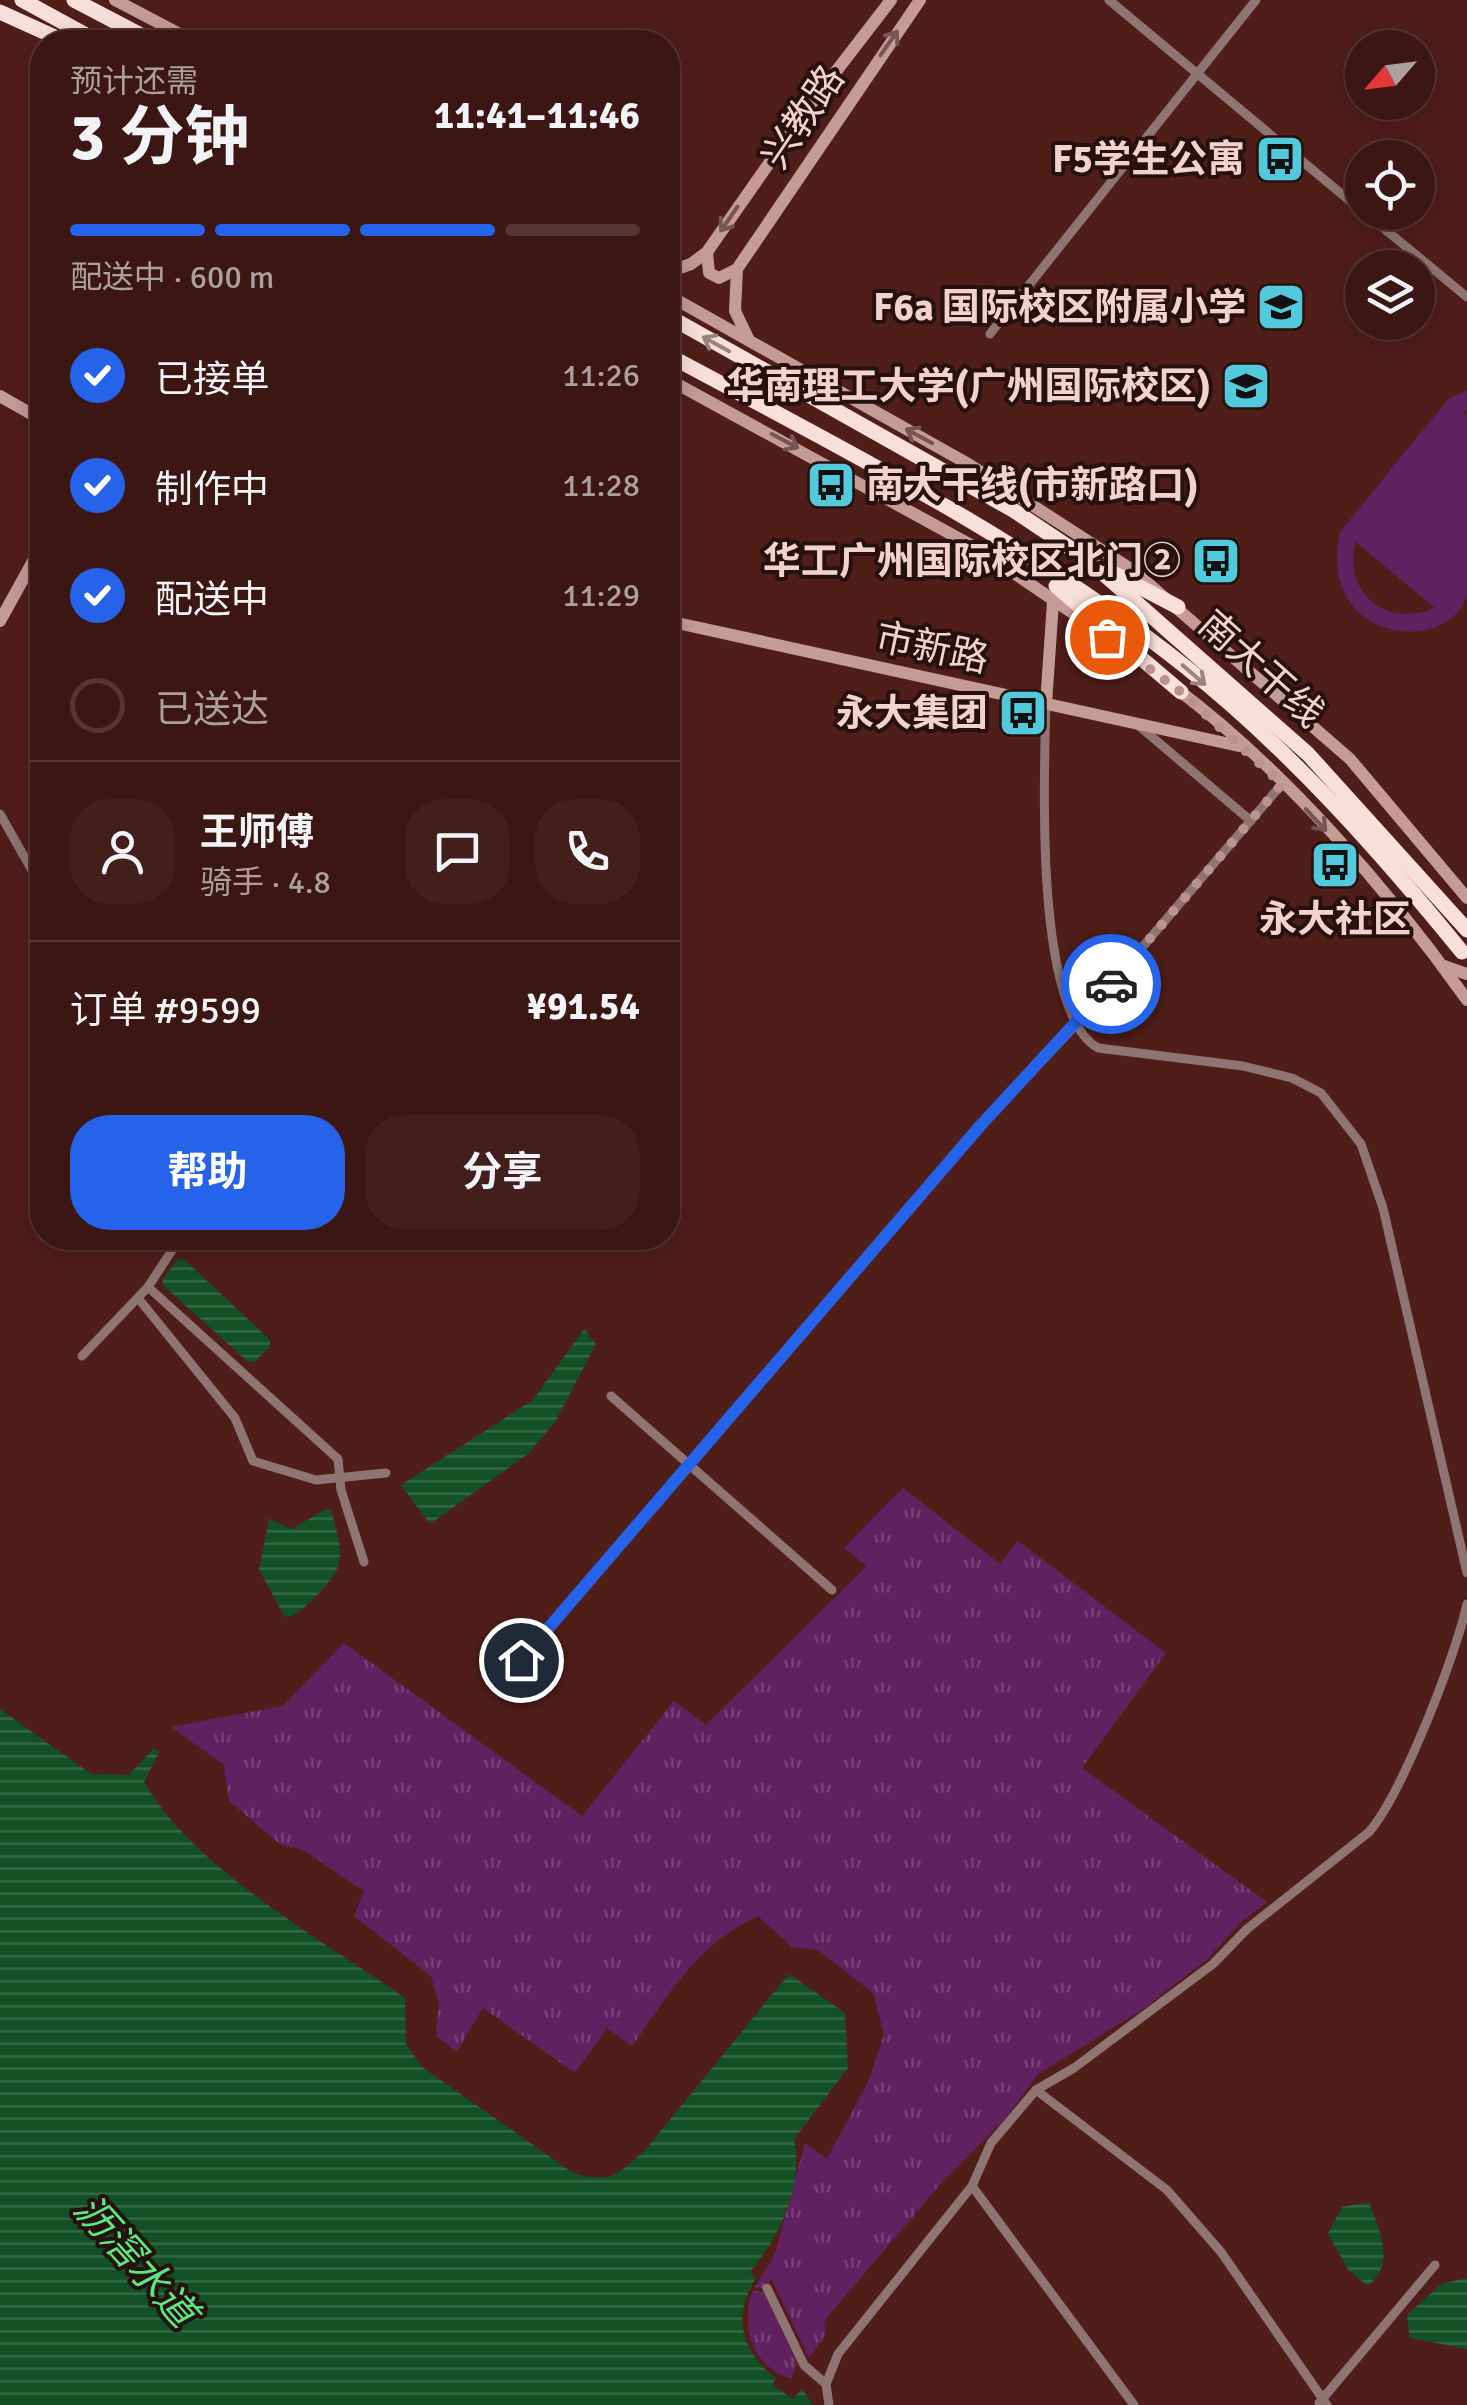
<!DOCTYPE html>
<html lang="zh">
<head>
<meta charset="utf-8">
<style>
	:root { --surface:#3c1613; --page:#431f1c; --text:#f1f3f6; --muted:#ac9fa0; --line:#553533; --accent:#2563eb }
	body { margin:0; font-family:Signika,"Noto Sans SC",sans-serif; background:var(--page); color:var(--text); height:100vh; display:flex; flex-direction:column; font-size:38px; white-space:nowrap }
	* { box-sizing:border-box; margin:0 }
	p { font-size:32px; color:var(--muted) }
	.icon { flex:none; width:55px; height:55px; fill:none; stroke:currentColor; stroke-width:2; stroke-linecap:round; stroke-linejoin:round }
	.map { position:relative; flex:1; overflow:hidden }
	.side { position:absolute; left:30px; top:30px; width:650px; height:1220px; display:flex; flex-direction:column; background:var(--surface); border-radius:40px; box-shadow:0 5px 25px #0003,0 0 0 2px var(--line) }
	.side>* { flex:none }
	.needle { width:65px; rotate:242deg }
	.tools { position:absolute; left:1345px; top:30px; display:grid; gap:20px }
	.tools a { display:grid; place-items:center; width:90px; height:90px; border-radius:50%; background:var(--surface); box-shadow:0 5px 25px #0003,0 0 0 2px var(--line); font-size:50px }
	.pin { position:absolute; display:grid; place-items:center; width:85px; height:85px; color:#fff; margin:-42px; border:5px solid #fff; border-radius:50%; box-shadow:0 2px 10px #0007 }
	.courier { position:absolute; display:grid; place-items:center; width:100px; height:100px; margin:-50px; border:8px solid #2563eb; border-radius:50%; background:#fff; color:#222; box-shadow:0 2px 12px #0007 }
	.summary em { font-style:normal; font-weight:700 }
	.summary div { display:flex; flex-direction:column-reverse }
	.summary { display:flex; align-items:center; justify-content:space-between; height:170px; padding:0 40px }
	h1 { font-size:65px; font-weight:700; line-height:75px }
	.bar { display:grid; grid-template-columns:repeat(4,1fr); gap:15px 10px; align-content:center; height:120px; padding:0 40px }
	.bar i { height:12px; border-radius:8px; background:var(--line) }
	.bar .selected { background:var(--accent) }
	.bar p { grid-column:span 4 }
	.line { display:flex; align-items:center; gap:25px; padding:0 40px; border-top:2px solid var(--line) }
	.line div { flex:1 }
	.round { display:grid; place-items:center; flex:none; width:105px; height:105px; border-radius:40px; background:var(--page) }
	ol { padding:0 40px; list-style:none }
	li { display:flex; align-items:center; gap:30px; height:110px }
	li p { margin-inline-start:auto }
	li .icon { padding:10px; border-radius:50%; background:var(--accent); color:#fff; stroke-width:4 }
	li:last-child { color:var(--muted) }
	li i { width:55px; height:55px; border:5px solid var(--line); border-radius:50% }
	.cta { display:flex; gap:20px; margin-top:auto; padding:20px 40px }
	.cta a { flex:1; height:115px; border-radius:40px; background:var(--accent); color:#fff; font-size:40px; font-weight:700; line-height:115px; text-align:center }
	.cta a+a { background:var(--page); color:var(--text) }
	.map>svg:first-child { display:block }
	.grass { fill:url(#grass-tufts) }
	.pitch { fill:#612060; fill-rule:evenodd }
	.water { fill:url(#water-rules) }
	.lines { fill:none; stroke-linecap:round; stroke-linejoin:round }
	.street { stroke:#8f7571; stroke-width:9 }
	.secondary { stroke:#c59b95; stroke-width:12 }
	.highway { stroke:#f9dfda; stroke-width:15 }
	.oneway { stroke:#765652 }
	.oneway2 { stroke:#9a827e }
	.done { stroke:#ba938e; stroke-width:10; stroke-dasharray:0 18 }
	.route { stroke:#2563eb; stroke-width:12 }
	.labels { text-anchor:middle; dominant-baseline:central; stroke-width:8; stroke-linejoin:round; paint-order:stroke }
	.street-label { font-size:38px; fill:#f3d2cd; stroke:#27110e }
	.poi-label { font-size:38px; font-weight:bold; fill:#f3d2cd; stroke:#27110e; text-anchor:end }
	.water-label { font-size:40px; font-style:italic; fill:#59e97c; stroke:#27110e }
</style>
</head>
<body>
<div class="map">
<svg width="1467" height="2405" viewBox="0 0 1467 2405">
	<defs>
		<pattern id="grass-tufts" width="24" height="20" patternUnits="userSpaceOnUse" patternTransform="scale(2.5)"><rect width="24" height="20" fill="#612060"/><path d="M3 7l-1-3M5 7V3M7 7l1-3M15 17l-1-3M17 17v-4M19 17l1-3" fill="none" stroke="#784076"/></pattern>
		<pattern id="water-rules" width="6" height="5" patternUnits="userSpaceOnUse" patternTransform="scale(2.5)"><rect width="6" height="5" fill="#115123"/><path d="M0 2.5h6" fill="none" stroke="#346942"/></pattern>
	</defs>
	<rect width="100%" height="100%" fill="#501e19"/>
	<!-- grass -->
	<g class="grass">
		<path d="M903,1488L1000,1564L1018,1541L1166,1653L1082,1768L1267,1902L1241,1922L1208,1958L1145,2008L1038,2074L1006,2118L944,2180L824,2321L826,2334L809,2358L771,2278L766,2289L755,2287L775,2254L805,2143L827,2159L869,2080L884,2034L873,1993L818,1950L792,1947L758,1916C696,1945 671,1992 632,2046L607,2028L575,2073L483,2008L457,2051L436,2036L439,2004L431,1976L354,1916L364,1891L303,1850L281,1845L229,1801L224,1765L171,1727L283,1706L344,1643L582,1816L674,1701L706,1725L867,1566L844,1548Z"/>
		<path d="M753,2290L765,2293L797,2363L791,2379C751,2365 740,2328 753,2290Z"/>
	</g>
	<!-- pitch -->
	<path class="pitch" d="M1467,391V410L1462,411L1467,416C1467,460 1467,504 1467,548C1467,562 1467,581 1467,594C1451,657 1315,644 1340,532L1449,398ZM1355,543L1356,542L1435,608C1387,628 1344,595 1355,543Z"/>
	<!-- water -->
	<g class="water">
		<polygon points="184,1259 270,1340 270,1347 254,1362 248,1362 164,1286 162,1280 177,1260"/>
		<polygon points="584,1329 596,1344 555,1422 529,1453 430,1524 401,1485 533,1400"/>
		<path d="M324,1510H331C344,1557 347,1566 311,1601C302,1609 298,1616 285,1617L259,1570L269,1519L292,1529Z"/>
		<path d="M0,1709L91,1774L129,1775L154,1748L159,1752L144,1782C195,1870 321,1939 405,1998L406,2044L422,2067L573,2173C612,2184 618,2175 646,2149L789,1974L845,2013L848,2068L794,2139C804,2186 780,2236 750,2272L756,2278C732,2315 741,2353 776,2378L772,2385L793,2399L802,2389L813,2405H0Z"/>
		<path d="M1369,2202C1380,2233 1396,2262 1368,2286L1349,2271L1328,2234L1342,2207Z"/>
		<polygon points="1467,2278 1467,2349 1410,2338 1407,2315 1441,2284"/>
	</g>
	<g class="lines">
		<!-- street -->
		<g class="street">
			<polyline points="1109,0 1362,211"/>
			<polyline points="1364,212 1467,297"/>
			<polyline points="990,334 1256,0"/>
			<path d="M1046,704C1044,774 1034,1012 1098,1048L1243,1066L1292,1078L1321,1093L1361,1144L1383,1208L1467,1573"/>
			<polyline points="1138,725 1251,821"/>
			<polyline points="0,814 42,888"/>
			<polyline points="148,1287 338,1459 341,1490 364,1562"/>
			<polyline points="138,1298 235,1418 253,1461 316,1480 386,1473"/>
			<polyline points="82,1356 148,1287 180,1238"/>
			<polyline points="611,1396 832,1590"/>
			<polyline points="521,1660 980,1126 1074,1027 1282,784"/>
			<polyline points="1036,2090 1167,2190 1221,2252 1327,2405"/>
			<polyline points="972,2186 1134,2405"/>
			<polyline points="767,2288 804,2365 826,2384"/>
			<polyline points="1319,2403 1435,2265"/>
			<path d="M829,2405L826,2384L838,2354L972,2186L991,2143L1036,2090L1074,2068L1213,1964L1247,1929L1369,1832C1402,1794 1456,1655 1467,1604"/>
		</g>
		<!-- secondary -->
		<g class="secondary">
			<polyline points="115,0 195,42"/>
			<polyline points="707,252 709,273 719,278 737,269 920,0"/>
			<polyline points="737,269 735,311 748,338"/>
			<polyline points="668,272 691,264 707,252 807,109 891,0"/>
			<polyline points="668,295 970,465 1134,571 1350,759 1467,898"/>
			<polyline points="668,379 980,550 1105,635"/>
			<polyline points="0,396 42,420"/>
			<polyline points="0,621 42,545"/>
			<polyline points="668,621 1239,746"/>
			<path d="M1173,686C1282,767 1389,890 1467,1000"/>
			<polyline points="1046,704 1053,602"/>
			<polyline points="1444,966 1467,974"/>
		</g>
		<!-- highway -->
		<g class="highway">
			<polyline points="22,0 99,42"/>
			<polyline points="74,0 154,42"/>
			<polyline points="0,12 66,42"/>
			<polyline points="668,316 1013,510 1088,560 1308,754 1467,930"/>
			<path d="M668,355C845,450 1029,542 1187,668C1289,749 1380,851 1462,952"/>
			<polyline points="1109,571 1178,607"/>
			<polyline points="1056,586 1181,692"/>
		</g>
	</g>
	<!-- one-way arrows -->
	<defs><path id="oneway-shaft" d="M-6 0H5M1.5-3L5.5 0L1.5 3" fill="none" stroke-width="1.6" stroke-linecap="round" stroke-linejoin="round" transform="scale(2.5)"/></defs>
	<g class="oneway">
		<use href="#oneway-shaft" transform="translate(889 43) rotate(-55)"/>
		<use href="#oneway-shaft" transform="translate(729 219) rotate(125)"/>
		<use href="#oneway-shaft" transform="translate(919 436) rotate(-151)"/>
		<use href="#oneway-shaft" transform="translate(785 441) rotate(28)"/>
		<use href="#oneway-shaft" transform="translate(1316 820) rotate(47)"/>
	</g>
	<g class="oneway2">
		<use href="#oneway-shaft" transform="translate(716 344) rotate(-151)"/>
		<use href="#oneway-shaft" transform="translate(1194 675) rotate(41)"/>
	</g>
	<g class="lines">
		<!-- done -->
		<polyline class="done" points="1107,637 1181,692 1282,784 1111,984"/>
		<!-- route -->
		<polyline class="route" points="521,1660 980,1126 1111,984"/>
	</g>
	<!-- icons -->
	<defs>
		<g id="bus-square" transform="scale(2.5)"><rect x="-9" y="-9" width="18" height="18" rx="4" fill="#53cadc" stroke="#27110e"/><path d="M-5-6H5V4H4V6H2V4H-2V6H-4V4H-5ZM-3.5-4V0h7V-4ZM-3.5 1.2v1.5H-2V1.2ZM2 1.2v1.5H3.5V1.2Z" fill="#111"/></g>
		<g id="school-square" transform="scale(2.5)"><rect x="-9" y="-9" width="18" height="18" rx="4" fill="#53cadc" stroke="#27110e"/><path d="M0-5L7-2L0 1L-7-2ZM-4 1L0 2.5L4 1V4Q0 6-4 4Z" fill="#111"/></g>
		<g id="university-square" transform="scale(2.5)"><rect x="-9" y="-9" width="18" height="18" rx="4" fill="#53cadc" stroke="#27110e"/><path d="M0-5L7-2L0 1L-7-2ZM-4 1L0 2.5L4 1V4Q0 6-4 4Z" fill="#111"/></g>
	</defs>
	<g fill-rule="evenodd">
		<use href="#bus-square" x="1280" y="159"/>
		<use href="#school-square" x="1281" y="307"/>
		<use href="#university-square" x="1246" y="386"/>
		<use href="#bus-square" x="831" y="485"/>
		<use href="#bus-square" x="1216" y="561"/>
		<use href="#bus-square" x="1023" y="713"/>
		<use href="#bus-square" x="1335" y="865"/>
	</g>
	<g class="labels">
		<!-- street labels -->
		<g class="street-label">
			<text transform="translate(803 117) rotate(-56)">兴教路</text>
			<text transform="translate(932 648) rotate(12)">市新路</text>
			<text transform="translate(1261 669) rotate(42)">南大干线</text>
		</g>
		<!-- poi labels -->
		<g class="poi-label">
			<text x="1245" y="159">F5学生公寓</text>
			<text x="1246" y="307">F6a 国际校区附属小学</text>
			<text x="1211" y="386">华南理工大学(广州国际校区)</text>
			<text x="866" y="485" text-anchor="start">南大干线(市新路口)</text>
			<text x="1181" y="561">华工广州国际校区北门②</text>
			<text x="988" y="713">永大集团</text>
			<text x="1335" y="919" text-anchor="middle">永大社区</text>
		</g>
		<!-- water labels -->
		<g class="water-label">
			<text transform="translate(135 2261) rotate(48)">沥滘水道</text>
		</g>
	</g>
</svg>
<div class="tools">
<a><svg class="needle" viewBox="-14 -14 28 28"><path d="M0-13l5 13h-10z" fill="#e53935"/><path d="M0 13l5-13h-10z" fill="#ac9fa0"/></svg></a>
<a><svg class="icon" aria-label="locate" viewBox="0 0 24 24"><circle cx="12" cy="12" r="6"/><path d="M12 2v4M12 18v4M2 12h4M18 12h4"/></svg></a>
<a><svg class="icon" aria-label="layers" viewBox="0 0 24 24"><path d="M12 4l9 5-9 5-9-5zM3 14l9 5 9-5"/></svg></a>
</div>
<div class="pin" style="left:1107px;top:637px;background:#ea580c"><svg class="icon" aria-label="bag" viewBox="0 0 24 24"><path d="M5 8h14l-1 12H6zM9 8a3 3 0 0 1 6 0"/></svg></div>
<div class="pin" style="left:521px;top:1660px;background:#1f2937"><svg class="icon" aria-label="home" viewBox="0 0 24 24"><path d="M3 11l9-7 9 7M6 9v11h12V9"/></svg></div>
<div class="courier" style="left:1111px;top:984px"><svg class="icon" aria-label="car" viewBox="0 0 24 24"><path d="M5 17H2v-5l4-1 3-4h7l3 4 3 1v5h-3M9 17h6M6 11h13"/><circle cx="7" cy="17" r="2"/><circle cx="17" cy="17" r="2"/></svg></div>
<section class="side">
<div class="summary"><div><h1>3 分钟</h1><p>预计还需</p></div><em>11:41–11:46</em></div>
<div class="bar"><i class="selected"></i><i class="selected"></i><i class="selected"></i><i></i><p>配送中 · 600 m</p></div>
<ol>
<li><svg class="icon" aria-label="check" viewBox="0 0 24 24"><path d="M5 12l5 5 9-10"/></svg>已接单<p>11:26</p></li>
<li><svg class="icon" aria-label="check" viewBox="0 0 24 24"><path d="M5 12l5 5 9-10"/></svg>制作中<p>11:28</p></li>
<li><svg class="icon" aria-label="check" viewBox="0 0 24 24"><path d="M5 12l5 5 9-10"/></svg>配送中<p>11:29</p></li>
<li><i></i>已送达</li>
</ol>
<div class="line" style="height:180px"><a class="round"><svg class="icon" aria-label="person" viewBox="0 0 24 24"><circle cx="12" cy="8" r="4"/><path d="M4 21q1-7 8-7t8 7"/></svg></a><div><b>王师傅</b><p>骑手 · 4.8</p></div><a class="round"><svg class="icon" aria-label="chat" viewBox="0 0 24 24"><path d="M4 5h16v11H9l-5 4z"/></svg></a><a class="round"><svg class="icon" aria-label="phone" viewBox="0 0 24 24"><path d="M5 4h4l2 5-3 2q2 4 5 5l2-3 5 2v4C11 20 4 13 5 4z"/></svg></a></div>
<div class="line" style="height:130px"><div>订单 #9599</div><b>¥91.54</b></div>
<div class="cta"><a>帮助</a><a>分享</a></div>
</section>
</div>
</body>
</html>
